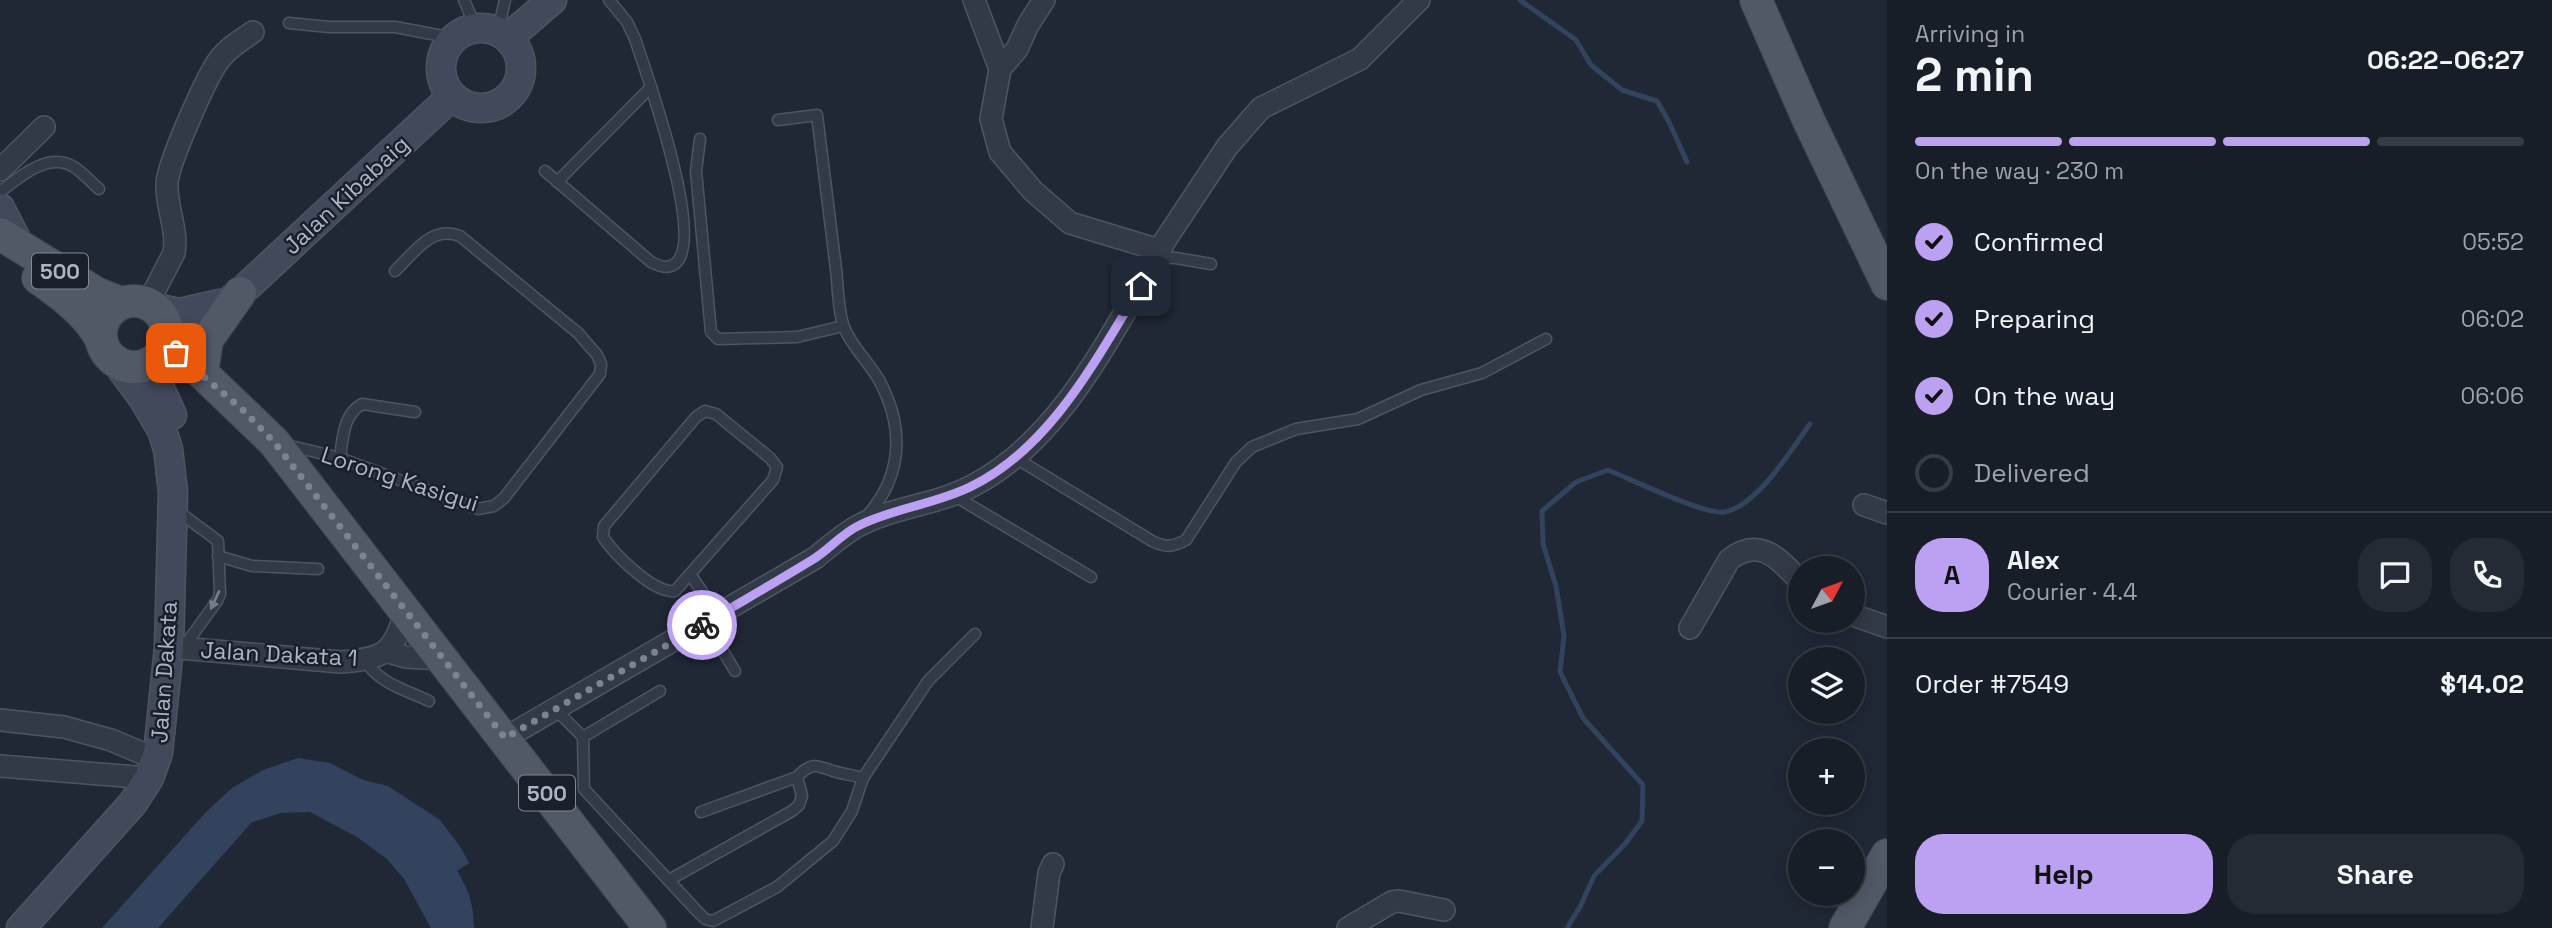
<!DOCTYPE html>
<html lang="en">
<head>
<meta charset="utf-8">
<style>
	:root { --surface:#181e28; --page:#252b34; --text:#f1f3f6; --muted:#9fa2a8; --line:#363c45; --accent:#bca0f2 }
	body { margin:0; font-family:"Space Grotesk",sans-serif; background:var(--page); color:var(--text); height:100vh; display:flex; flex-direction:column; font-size:26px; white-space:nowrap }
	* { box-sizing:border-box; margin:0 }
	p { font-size:23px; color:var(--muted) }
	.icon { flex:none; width:38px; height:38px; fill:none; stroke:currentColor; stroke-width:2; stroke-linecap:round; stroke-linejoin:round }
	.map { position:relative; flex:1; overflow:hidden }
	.side { display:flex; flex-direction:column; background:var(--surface); width:665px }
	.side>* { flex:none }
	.needle { width:46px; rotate:49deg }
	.fabs { position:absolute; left:1788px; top:556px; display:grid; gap:14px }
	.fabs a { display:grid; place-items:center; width:77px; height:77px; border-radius:50%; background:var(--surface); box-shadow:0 4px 18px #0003,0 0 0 2px var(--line); font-size:35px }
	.pin { position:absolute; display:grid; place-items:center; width:60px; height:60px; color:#fff; margin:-30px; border-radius:14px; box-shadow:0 4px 10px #0006 }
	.courier { position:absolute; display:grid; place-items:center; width:70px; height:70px; margin:-35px; border:5px solid #bca0f2; border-radius:50%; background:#fff; color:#222; box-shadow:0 2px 9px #0007 }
	.summary em { font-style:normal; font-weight:800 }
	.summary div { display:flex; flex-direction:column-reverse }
	.summary { display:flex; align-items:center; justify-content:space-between; height:119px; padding:0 28px }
	h1 { font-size:46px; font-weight:800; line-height:52px }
	.bar { display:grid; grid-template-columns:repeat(4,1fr); gap:10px 7px; align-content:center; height:84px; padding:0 28px }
	.bar i { height:9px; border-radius:5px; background:var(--line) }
	.bar .selected { background:var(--accent) }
	.bar p { grid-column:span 4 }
	.line { display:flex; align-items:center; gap:18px; padding:0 28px; border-top:2px solid var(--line) }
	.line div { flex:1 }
	.round { display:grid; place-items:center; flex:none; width:74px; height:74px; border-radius:28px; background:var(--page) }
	ol { padding:0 28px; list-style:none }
	li { display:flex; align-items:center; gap:21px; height:77px }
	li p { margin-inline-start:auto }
	li .icon { padding:7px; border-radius:50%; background:var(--accent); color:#111; stroke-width:4 }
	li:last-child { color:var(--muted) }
	li i { width:38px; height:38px; border:4px solid var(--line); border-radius:50% }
	.cta { display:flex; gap:14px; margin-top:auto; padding:14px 28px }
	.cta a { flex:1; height:80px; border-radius:28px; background:var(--accent); color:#111; font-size:28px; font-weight:800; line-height:80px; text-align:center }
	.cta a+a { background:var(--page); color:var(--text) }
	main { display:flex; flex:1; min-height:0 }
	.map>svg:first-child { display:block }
	.water { fill:#33435e }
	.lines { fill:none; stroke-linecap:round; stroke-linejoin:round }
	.stream { stroke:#33435e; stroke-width:5 }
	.lane-casing { stroke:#4e5562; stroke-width:13 }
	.street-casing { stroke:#4e5562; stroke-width:24 }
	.secondary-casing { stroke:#4e5562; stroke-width:31 }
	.primary-casing { stroke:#3d4350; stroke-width:34 }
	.lane { stroke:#333a47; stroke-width:10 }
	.street { stroke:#333a47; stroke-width:21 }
	.secondary { stroke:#41495a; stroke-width:28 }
	.primary { stroke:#515967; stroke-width:32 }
	.oneway { fill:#767e8c }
	.done { stroke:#7c8492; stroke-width:7; stroke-dasharray:0 12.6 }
	.route { stroke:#bca0f2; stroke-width:9 }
	.labels { text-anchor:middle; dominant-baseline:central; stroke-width:5; stroke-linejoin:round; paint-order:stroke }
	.shield { fill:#191f2b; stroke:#818896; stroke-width:2 }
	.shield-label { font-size:21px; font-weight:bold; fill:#adb5c4 }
	.street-label { font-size:23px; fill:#adb5c4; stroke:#191f2b }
</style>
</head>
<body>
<main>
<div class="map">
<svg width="1887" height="928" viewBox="0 0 1887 928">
	<rect width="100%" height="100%" fill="#202836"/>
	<!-- water -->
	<path class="water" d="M298,758L330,763L363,780L388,786L440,820L461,848L469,863L457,871C470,892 473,903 474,928H431L404,879L387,859L357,837L310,812L281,813L252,822L158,928H102L206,812L232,788L263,770Z"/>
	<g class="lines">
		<!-- stream -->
		<g class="stream">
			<polyline points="1520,0 1576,40 1591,65 1622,90 1657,101 1669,122 1687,162"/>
			<path d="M1567,928L1580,907L1594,876L1625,844L1642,821L1643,785L1583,718L1560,672L1564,636L1556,586L1543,544L1542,511L1576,482L1608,470C1631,479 1706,516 1725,512C1758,505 1791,450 1810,424"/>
		</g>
		<!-- lane casing -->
		<g class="lane-casing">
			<g id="lane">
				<polyline points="464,0 476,28"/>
				<polyline points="289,23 329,27 395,27 453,38"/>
				<polyline points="498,31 505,0"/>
				<path d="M778,120L817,115C823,166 830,218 836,269C838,285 838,313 844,327C851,346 869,362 879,380C905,428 903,477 865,518"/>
				<polyline points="700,139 696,171 711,332 718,339 797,337 843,326"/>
				<path d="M545,171L651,262C659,266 668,270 676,263C705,237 647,75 635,39L627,22L609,0"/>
				<polyline points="557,182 651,87"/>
				<path d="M0,192C19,177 49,151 74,167C83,173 91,182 99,189"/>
				<polyline points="1157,258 1176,258 1211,264"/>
				<path d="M705,411L716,414L770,458L777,467L773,480L675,591C654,594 614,554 603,537L604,526L696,417Z"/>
				<path d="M283,444L340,458L478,509L494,506L504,498L600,374L601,364L597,355L578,333L460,236C431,225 414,253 395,271"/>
				<path d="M1014,457L1152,541C1166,548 1172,547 1186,540L1236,462L1252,447L1296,429L1358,419L1421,390L1482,373L1546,339"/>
				<path d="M340,458C343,437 343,415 362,404L415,412"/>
				<polyline points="953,495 1091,577"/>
				<polyline points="175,509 218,541 220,594 217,601 183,648"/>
				<polyline points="218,556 252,566 318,569"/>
				<polyline points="690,574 718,615"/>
				<polyline points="706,623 735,671"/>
				<path d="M365,660C378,683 406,690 429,701"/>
				<polyline points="555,709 583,737 584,789 696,910 705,919 713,921 777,887 833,841 852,811 863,778"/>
				<polyline points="583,737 660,691"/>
				<polyline points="701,812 797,777"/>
				<path d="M669,880L792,811L799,805L802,796L797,777C811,762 816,765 833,771C843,774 853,775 863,778L928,681L975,634"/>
			</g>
		</g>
		<!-- street casing -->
		<g class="street-casing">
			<g id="street">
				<polyline points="974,0 1000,69"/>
				<polyline points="1044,0 1028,25 1017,49 1000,69 991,119 1000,152 1033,191 1070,223 1159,250"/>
				<polyline points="0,170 44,127"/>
				<path d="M148,303L174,253C178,229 166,207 167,184C167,165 207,76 219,60C228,48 241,40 253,32"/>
				<polyline points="1864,505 1887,513"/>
				<polyline points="1853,615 1887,627"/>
				<path d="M1690,628L1729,560C1760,535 1780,560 1801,582"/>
				<path d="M169,647L341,662C382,659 395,654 405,611"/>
				<polyline points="388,652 406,657 443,659"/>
				<polyline points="0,720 64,727 111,740 156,759"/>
				<path d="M505,738L815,558C829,547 843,534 858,526C895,506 938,505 974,485C1062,438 1107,339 1157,258L1164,242L1227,147L1261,108L1360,59L1419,0"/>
				<polyline points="0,766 149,778"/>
				<polyline points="1042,928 1049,873 1053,864"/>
				<polyline points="1348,928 1392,902 1399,901 1444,910"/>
			</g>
		</g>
		<!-- secondary casing -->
		<g class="secondary-casing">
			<g id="secondary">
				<circle cx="481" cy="68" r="40"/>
				<polyline points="508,38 552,0"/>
				<polyline points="0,208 20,247"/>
				<polyline points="155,308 179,313 219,304"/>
				<polyline points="168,339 193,329 240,293 452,96"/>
				<polyline points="149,365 172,415"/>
				<polyline points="21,928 133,803 149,778 158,753 169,647 173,492 168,449 162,430 143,398 118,364"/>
			</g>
		</g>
		<!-- primary casing -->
		<g class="primary-casing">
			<g id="primary">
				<polyline points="1756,0 1808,119 1887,284"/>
				<polyline points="0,234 96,293 121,303"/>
				<path d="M38,278C62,295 87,313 101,339"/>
				<circle cx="134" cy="334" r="33"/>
				<polyline points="166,346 202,373 274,442 650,928"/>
				<polyline points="202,373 207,340 240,293"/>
				<polyline points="1845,928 1887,855"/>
			</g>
		</g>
		<!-- lane -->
		<use href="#lane" class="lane"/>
		<!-- street -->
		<use href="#street" class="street"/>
		<!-- secondary -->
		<use href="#secondary" class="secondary"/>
		<!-- primary -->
		<use href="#primary" class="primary"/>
	</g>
	<!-- one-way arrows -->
	<defs><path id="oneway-solid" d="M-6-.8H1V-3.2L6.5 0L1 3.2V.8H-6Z" transform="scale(1.75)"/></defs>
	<use class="oneway" href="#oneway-solid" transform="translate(215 600) rotate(115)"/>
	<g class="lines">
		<!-- done -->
		<polyline class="done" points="176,353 243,410 274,442 505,738 702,625"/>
		<!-- route -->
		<path class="route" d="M702,625C739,603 776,582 812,560C829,550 842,533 860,525C895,508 935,504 970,487C1051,448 1096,359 1141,286"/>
	</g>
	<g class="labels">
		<!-- shield labels -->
		<g class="shield">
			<rect x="32" y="253.5" width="56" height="35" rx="5"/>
			<rect x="519" y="775.5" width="56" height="35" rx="5"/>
		</g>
		<g class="shield-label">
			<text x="60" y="271">500</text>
			<text x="547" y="793">500</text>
		</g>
		<!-- street labels -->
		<g class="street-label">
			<text transform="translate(346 195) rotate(-43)">Jalan Kibabaig</text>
			<text transform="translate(400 479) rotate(18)">Lorong Kasigui</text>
			<text transform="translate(279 654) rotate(3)">Jalan Dakata 1</text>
			<text transform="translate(164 672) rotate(-86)">Jalan Dakata</text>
		</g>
	</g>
</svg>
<div class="fabs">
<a><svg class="needle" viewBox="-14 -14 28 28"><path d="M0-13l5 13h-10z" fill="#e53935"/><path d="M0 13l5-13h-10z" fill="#9fa2a8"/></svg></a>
<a><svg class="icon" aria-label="layers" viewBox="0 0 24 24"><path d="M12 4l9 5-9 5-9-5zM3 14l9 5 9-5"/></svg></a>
<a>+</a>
<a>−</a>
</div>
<div class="pin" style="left:176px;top:353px;background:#ea580c"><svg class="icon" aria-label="bag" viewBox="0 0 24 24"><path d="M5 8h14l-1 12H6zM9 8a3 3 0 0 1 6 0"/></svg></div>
<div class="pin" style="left:1141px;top:286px;background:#1f2937"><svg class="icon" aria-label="home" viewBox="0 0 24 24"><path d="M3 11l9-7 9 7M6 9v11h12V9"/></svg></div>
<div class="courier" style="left:702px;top:625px"><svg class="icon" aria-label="bike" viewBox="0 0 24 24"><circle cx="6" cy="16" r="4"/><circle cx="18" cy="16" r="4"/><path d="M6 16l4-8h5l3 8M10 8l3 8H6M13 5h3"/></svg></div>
</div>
<section class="side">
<div class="summary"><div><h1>2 min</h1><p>Arriving in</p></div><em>06:22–06:27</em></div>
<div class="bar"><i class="selected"></i><i class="selected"></i><i class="selected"></i><i></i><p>On the way · 230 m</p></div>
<ol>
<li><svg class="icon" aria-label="check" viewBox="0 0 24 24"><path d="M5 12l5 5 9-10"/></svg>Confirmed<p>05:52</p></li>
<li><svg class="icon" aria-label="check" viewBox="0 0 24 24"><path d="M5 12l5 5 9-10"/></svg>Preparing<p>06:02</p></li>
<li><svg class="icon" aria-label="check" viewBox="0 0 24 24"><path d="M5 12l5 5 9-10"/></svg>On the way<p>06:06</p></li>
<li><i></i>Delivered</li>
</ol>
<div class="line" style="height:126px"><b class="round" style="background:var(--accent);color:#111">A</b><div><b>Alex</b><p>Courier · 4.4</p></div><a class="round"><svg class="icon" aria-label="chat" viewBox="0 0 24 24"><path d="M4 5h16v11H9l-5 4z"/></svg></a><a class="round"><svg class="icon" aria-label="phone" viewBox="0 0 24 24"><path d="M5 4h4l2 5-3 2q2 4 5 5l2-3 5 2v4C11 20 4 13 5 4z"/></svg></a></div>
<div class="line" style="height:91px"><div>Order #7549</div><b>$14.02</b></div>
<div class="cta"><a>Help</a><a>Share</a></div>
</section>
</main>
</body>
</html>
